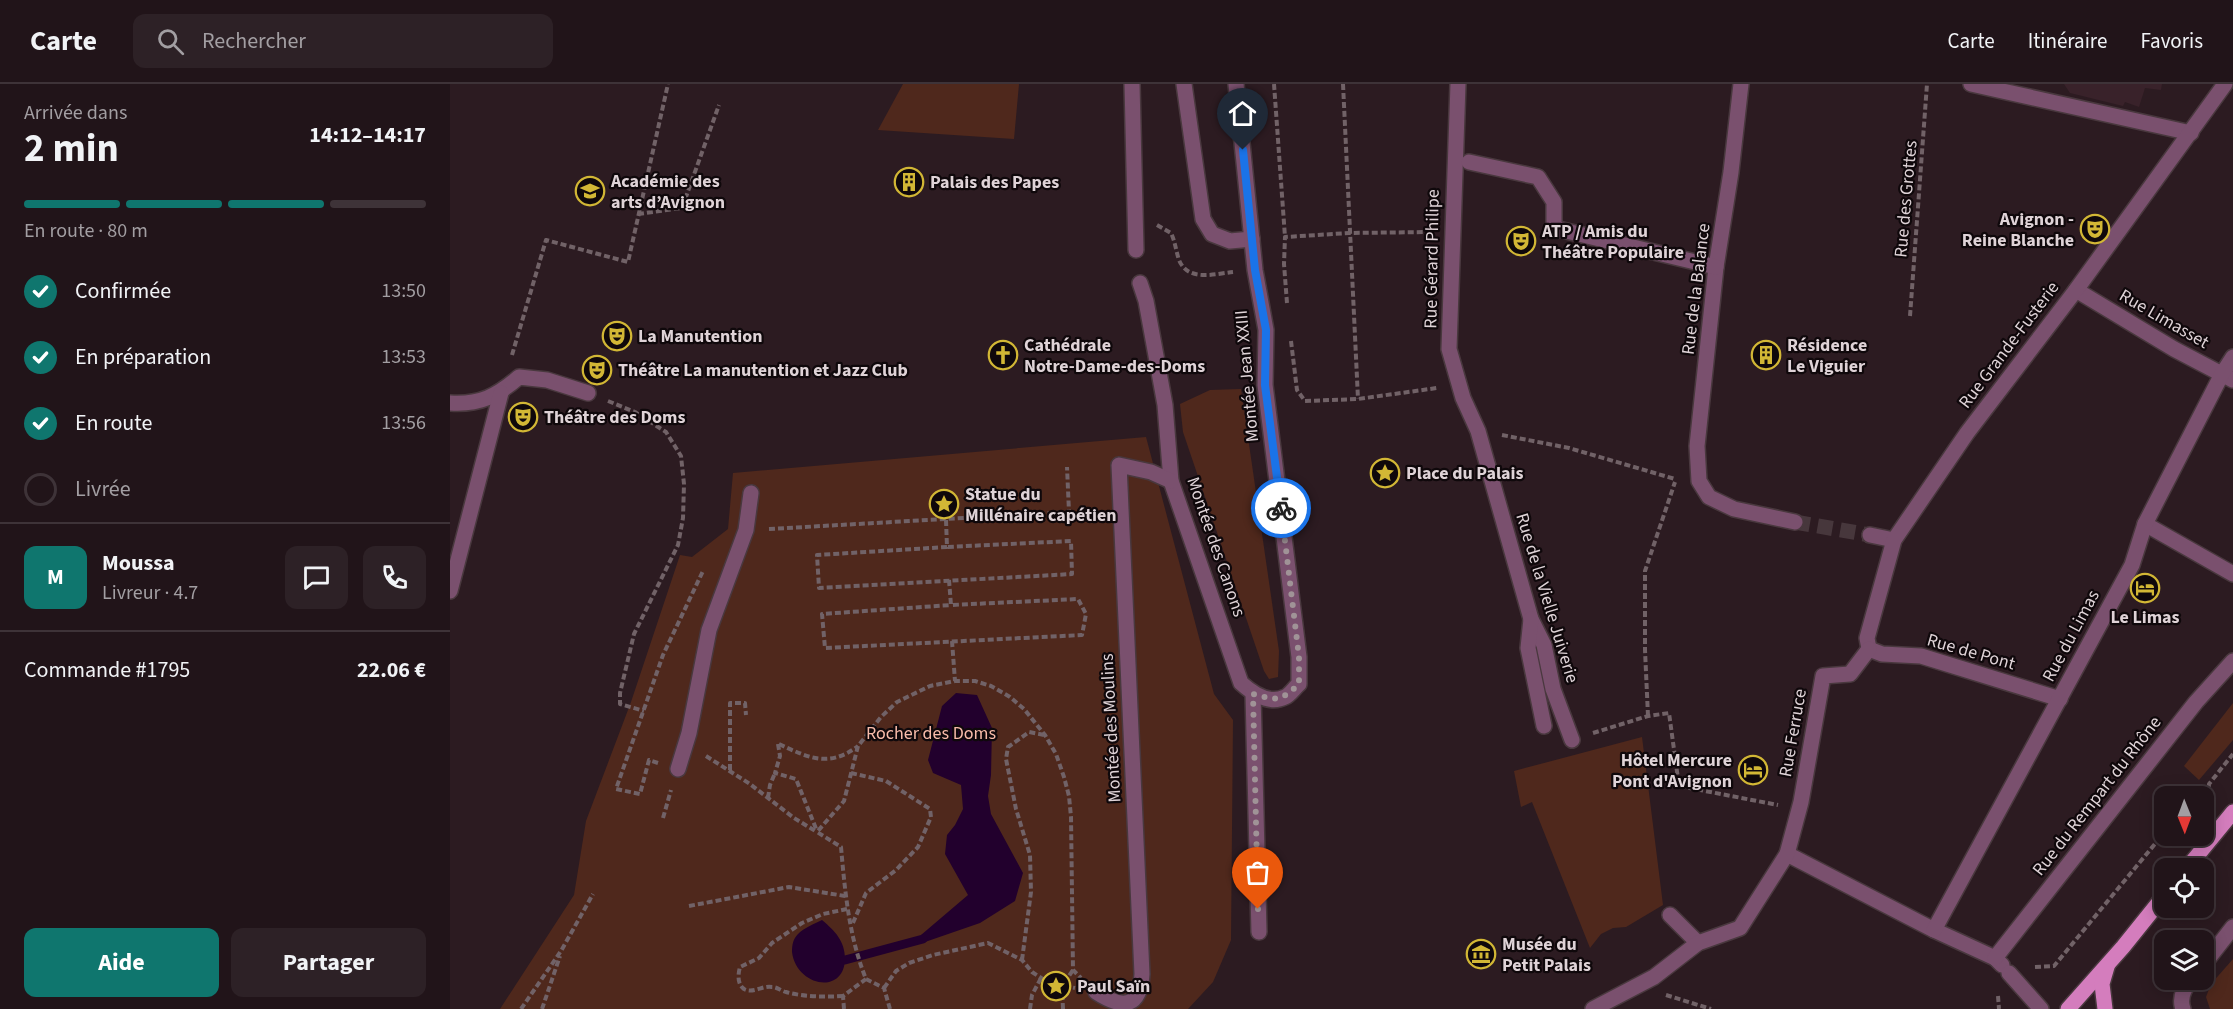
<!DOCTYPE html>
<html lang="fr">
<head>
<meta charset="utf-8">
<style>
	:root { --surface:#211419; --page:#2d2126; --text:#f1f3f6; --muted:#a29ea2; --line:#3e3338; --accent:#0f766e }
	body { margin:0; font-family:"Source Sans 3",sans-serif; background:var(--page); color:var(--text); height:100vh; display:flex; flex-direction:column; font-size:22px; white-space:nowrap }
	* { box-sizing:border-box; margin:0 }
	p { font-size:20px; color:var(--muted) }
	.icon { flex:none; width:33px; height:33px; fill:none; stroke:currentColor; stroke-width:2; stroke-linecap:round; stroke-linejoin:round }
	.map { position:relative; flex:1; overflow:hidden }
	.sheet { display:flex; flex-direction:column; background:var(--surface); width:450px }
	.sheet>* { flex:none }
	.needle { width:39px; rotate:179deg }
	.controls { position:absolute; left:1704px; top:702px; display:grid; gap:12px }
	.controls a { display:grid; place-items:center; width:60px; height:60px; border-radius:12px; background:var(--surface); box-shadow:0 3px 15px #0003,0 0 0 2px var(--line); font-size:30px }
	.pin { position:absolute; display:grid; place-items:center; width:51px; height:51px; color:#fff; margin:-62px -26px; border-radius:50% 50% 50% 0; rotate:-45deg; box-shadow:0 0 6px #0007 }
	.pin .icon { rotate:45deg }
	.courier { position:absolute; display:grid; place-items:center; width:60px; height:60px; margin:-30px; border:4px solid #1a73e8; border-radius:50%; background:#fff; color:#222; box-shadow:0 2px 8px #0007 }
	.summary em { font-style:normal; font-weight:700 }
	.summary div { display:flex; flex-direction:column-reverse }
	.summary { display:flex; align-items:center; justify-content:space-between; height:102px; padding:0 24px }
	h1 { font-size:39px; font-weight:700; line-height:45px }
	.bar { display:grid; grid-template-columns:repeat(4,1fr); gap:9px 6px; align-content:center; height:72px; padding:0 24px }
	.bar i { height:8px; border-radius:4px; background:var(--line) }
	.bar .current { background:var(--accent) }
	.bar p { grid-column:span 4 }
	.line { display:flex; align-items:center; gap:15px; padding:0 24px; border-top:2px solid var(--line) }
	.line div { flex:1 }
	.round { display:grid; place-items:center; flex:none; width:63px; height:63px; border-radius:12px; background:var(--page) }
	ol { padding:0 24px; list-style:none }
	li { display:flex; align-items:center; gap:18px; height:66px }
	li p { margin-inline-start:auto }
	li .icon { padding:6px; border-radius:50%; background:var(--accent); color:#fff; stroke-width:4 }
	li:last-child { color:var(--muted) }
	li i { width:33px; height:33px; border:3px solid var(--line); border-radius:50% }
	.primary-button { display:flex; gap:12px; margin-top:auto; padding:12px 24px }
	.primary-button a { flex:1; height:69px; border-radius:12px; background:var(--accent); color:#fff; font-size:24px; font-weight:700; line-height:69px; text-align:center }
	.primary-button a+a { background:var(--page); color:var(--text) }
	header { display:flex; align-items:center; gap:36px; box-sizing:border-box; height:84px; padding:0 30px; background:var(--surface); border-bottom:2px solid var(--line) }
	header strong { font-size:28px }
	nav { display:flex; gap:33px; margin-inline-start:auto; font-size:21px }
	.search { width:420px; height:54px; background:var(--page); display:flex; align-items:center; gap:15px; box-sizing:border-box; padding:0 21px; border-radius:12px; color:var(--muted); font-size:22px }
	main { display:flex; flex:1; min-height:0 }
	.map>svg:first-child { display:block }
	.built { fill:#39222a }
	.green { fill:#4f281c }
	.water { fill:#22002d }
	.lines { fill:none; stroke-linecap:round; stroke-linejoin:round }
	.stream { stroke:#22002d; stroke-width:9 }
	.minor-tunnel { stroke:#47373c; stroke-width:15; stroke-dasharray:15 8; stroke-linecap:butt }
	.minor-casing { stroke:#49383e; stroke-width:18 }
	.major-casing { stroke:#49383e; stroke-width:18 }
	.path { stroke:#716267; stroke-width:4; stroke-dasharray:6 3; stroke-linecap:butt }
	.minor { stroke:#7a506e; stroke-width:15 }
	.major { stroke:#d47dbd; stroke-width:15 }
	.done { stroke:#a09397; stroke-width:6; stroke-dasharray:0 10.8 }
	.route { stroke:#1a73e8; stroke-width:8 }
	.labels { text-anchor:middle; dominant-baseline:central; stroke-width:4.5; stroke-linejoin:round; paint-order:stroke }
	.poi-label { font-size:18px; font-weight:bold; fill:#dfd3d7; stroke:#0f080b; text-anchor:start }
	.street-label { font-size:18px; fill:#dfd3d7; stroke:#0f080b }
	.park-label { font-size:18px; fill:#f9bcaa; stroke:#0f080b }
</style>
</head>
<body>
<header>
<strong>Carte</strong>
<div class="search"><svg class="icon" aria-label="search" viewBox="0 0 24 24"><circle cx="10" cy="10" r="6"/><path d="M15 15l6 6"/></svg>Rechercher</div>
<nav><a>Carte</a><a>Itinéraire</a><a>Favoris</a></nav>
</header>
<main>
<section class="sheet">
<div class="summary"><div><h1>2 min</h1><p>Arrivée dans</p></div><em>14:12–14:17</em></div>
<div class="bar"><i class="current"></i><i class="current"></i><i class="current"></i><i></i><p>En route · 80 m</p></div>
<ol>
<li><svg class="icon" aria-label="check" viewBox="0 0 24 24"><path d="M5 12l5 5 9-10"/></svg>Confirmée<p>13:50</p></li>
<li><svg class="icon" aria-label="check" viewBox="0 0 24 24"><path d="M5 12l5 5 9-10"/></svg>En préparation<p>13:53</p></li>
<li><svg class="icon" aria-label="check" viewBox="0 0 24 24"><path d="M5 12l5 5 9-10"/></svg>En route<p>13:56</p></li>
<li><i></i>Livrée</li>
</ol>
<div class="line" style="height:108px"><b class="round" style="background:var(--accent);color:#fff">M</b><div><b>Moussa</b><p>Livreur · 4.7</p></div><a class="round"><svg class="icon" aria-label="chat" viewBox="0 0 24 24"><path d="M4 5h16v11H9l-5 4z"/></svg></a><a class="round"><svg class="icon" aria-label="phone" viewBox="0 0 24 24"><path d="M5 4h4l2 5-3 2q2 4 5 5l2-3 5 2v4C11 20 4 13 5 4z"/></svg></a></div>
<div class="line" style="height:78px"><div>Commande #1795</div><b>22.06 €</b></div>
<div class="primary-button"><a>Aide</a><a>Partager</a></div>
</section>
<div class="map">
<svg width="1783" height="925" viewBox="0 0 1783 925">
	<rect width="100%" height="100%" fill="#2c1b21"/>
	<!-- built -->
	<polygon class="built" points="1614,0 1712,0 1711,6 1695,4 1689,23 1675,18 1673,22 1620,9"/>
	<!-- green -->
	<g class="green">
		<polygon points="453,0 569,0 564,55 428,46"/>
		<polygon points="791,305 829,567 828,593 819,595 814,587 733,348 730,320 760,306"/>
		<polygon points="696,353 764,610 783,636 781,856 763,898 738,925 50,925 124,811 136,737 181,618 230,471 242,473 278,445 283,389"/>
		<polygon points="1783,619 1783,656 1749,696 1734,682"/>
		<polygon points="1192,653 1213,821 1176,843 1163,844 1151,850 1140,864 1082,718 1071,723 1064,687"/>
		<polygon points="1783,875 1783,925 1760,925 1756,913 1761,900"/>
	</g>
	<!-- water -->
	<g class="water">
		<polygon points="506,609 527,611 542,644 541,691 538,712 541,730 573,789 565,817 530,839 475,858 471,851 518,811 495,770 497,751 505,741 513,725 511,701 483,689 478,676 492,622"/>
		<path d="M372,836C385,847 395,857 395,875C394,912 346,902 342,868C342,861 343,855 348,850C354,844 364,840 372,836Z"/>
	</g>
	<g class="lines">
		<!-- stream -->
		<polyline class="stream" points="395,876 473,855"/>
		<!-- minor-tunnel -->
		<polyline class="minor-tunnel" points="1345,438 1420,451"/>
		<!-- minor casing -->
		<g class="minor-casing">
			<g id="minor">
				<polyline points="682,0 686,166"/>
				<polyline points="734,0 753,135 762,150 780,157 802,155"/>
				<polyline points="1008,0 999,265 1013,314 1028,347 1081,535 1094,561 1103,605 1122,656"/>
				<polyline points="1291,0 1281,88 1266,183 1247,362 1249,397 1259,413 1284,425 1345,438"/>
				<polyline points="1521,0 1741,49"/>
				<polyline points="1019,78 1088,93 1104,118 1104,144 1266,183"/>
				<path d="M690,199L696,217L715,321L721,397L791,599C802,609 819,621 835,613C840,611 845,603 849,600V573L815,301L816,246L805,186L786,0"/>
				<polyline points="1626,206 1724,265 1783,296"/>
				<path d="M0,319C30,321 47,312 69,293L97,296L138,309"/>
				<polyline points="1695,440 1783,490"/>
				<polyline points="1420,451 1444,456"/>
				<polyline points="0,507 51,309"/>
				<polyline points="1081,535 1078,564 1094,642"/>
				<polyline points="1419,565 1417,554 1444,456 1517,349 1626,206 1775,0"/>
				<polyline points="1419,565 1432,570 1471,572 1610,615"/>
				<polyline points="803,610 809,848"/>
				<polyline points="228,685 239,649 259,546 296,446 301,409"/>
				<polyline points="1337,770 1484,846 1545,874 1552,881"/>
				<polyline points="1220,831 1248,859"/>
				<polyline points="1484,846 1682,481 1695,440 1772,290 1783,273"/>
				<polyline points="1545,874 1746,618 1783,577"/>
				<polyline points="1754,880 1783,843"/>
				<polyline points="1559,889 1591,925"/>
				<path d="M646,908C672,925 690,925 692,890L669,381L701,388L721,397"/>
				<polyline points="1143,925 1204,893 1248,859 1290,844 1337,770 1351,718 1373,592 1400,590 1419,565"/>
				<path d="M1733,925C1729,914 1734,904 1741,896"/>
			</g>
		</g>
		<!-- major casing -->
		<g class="major-casing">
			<g id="major">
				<polyline points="1737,784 1783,728"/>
				<polyline points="1618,925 1673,863 1714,812"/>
				<polyline points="1655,925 1652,900 1657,883"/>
			</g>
		</g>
		<!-- path -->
		<g class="path">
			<polyline points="824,0 835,153"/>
			<polyline points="893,0 908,315"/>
			<polyline points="188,130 232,124 269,21"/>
			<path d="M707,141L721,149C725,157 726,167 729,176C738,198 764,190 783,188"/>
			<polyline points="837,219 834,180 835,153 899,149 981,148"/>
			<polyline points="1460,232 1477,0"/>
			<polyline points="841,257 847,306 855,317 908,315 987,304"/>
			<polyline points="62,271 96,156 178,178 218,0"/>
			<polyline points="158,317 185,328 216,348 231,372 234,400 233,434 228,461 184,550 170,609 170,620 194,627"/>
			<polyline points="1052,351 1119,364 1225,395"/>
			<polyline points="496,436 497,463 367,471 369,504 622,490 621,457 497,463"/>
			<polyline points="319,445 619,428 617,383"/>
			<polyline points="499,496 501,521 628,515 636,530 632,551 375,564 372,530 501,521"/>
			<polyline points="502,557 505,597"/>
			<polyline points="1198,632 1195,566 1195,487 1225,398"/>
			<polyline points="1143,649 1198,632 1219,629 1229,702 1328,721"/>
			<polyline points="328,660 330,672 325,689 346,695 367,747"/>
			<path d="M329,660C359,674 379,684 408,662"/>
			<polyline points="256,672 300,700 344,734 367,748"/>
			<polyline points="208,679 199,676 190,710 166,705 213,571 253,487"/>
			<polyline points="280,686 280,619 295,619 296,631"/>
			<polyline points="401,689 436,697 480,725 481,733 468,763 446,786 416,809 402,841"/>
			<polyline points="318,714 320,701 325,689"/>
			<polyline points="1758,721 1759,700 1783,670"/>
			<polyline points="213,734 221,706"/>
			<polyline points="239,822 339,803 395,812"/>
			<polyline points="572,876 581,808 580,771 566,725 556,675 558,663 579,648 594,651"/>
			<polyline points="1585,883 1604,882 1714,749"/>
			<polyline points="434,904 446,887 459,879 483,871 538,859 572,876 582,888 599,899 625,904"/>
			<polyline points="1216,911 1261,925"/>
			<path d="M393,912C374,913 354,913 336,908C331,907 327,903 322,903C313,901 303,910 294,905C287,900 288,890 290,883L309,874L322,859L352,839L373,830L397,825"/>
			<polyline points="1548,912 1549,925"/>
			<polyline points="71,925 111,867 143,810"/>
			<polyline points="92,925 110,872"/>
			<polyline points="394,925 393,912 416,895"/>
			<path d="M440,925L434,904L416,895C399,853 395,808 391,763L367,748L394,717L408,662L431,633L447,618L480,602L505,597H525L541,602L560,613L574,625L595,651L606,670L614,693L619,712L621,733L623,886L631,894"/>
			<polyline points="580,925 582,911 591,894"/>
			<polyline points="613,925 612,902 623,886"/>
		</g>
		<!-- minor -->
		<use href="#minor" class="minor"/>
		<!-- major -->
		<use href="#major" class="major"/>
	</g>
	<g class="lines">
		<!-- done -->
		<path class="done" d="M808,825L803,610C827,617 831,617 849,600V573L831,424"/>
		<!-- route -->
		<polyline class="route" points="793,66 805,186 816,246 815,301 831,424"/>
	</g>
	<!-- icons -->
	<defs>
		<g id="building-ring" transform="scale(1.5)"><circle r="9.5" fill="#0f080b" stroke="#d2b735" stroke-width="1.5"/><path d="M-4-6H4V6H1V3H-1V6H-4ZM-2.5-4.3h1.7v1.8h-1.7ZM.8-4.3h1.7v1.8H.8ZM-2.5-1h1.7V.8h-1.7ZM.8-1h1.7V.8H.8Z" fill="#d2b735"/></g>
		<g id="university-ring" transform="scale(1.5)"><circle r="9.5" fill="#0f080b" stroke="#d2b735" stroke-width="1.5"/><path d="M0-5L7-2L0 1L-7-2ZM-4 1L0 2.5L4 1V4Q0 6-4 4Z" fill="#d2b735"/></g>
		<g id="theatre-ring" transform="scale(1.5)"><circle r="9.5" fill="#0f080b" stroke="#d2b735" stroke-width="1.5"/><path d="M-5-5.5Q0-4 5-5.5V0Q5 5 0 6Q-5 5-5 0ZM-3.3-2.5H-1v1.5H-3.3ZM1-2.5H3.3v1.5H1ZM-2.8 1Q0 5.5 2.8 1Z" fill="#d2b735"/></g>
		<g id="church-ring" transform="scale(1.5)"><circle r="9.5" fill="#0f080b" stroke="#d2b735" stroke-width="1.5"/><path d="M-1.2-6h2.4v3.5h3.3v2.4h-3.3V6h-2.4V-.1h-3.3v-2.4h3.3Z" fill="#d2b735"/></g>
		<g id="sight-ring" transform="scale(1.5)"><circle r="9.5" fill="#0f080b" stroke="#d2b735" stroke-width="1.5"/><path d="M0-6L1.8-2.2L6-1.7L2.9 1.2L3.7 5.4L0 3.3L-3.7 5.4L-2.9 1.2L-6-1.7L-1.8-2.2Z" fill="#d2b735"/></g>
		<g id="hotel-ring" transform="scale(1.5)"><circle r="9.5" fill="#0f080b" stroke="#d2b735" stroke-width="1.5"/><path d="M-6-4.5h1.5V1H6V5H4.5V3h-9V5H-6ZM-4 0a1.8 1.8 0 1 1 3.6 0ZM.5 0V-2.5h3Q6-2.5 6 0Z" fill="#d2b735"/></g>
		<g id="museum-ring" transform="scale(1.5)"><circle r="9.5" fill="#0f080b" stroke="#d2b735" stroke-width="1.5"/><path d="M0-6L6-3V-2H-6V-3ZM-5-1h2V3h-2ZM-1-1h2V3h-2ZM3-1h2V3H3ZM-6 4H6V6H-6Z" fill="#d2b735"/></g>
	</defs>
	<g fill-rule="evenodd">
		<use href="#building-ring" x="459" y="98"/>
		<use href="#university-ring" x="140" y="107"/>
		<use href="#theatre-ring" x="1645" y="145"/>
		<use href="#theatre-ring" x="1071" y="157"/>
		<use href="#theatre-ring" x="167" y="252"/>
		<use href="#church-ring" x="553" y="271"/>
		<use href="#building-ring" x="1316" y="271"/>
		<use href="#theatre-ring" x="147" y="286"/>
		<use href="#theatre-ring" x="73" y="333"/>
		<use href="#sight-ring" x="935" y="389"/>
		<use href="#sight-ring" x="494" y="420"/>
		<use href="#hotel-ring" x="1695" y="504"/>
		<use href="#hotel-ring" x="1303" y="686"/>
		<use href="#museum-ring" x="1031" y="870"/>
		<use href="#sight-ring" x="606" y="902"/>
	</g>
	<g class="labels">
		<!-- poi labels -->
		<g class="poi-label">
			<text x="161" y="97">Académie des<tspan x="161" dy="21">arts d’Avignon</tspan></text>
			<text x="480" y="98">Palais des Papes</text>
			<text x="1624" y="135" text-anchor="end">Avignon -<tspan x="1624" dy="21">Reine Blanche</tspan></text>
			<text x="1092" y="147">ATP / Amis du<tspan x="1092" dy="21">Théâtre Populaire</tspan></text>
			<text x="188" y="252">La Manutention</text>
			<text x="574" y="261">Cathédrale<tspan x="574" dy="21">Notre-Dame-des-Doms</tspan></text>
			<text x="1337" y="261">Résidence<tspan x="1337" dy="21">Le Viguier</tspan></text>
			<text x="168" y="286">Théâtre La manutention et Jazz Club</text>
			<text x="94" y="333">Théâtre des Doms</text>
			<text x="956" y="389">Place du Palais</text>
			<text x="515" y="410">Statue du<tspan x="515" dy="21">Millénaire capétien</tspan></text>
			<text x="1695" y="533" text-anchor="middle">Le Limas</text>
			<text x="1282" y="676" text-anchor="end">Hôtel Mercure<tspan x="1282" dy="21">Pont d'Avignon</tspan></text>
			<text x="1052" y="860">Musée du<tspan x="1052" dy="21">Petit Palais</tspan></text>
			<text x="627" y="902">Paul Saïn</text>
		</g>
		<!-- street labels -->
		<g class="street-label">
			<text transform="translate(1456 115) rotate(-85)">Rue des Grottes</text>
			<text transform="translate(982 175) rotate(-89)">Rue Gérard Philipe</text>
			<text transform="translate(1246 205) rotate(-83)">Rue de la Balance</text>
			<text transform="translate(1714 235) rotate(30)">Rue Limasset</text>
			<text transform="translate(1559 261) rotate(-53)">Rue Grande-Fusterie</text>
			<text transform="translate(797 292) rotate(-95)">Montée Jean XXIII</text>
			<text transform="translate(766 463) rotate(71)">Montée des Canons</text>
			<text transform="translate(1097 514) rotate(73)">Rue de la Vielle Juiverie</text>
			<text transform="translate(1621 552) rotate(-62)">Rue du Limas</text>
			<text transform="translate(1521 568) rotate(16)">Rue de Pont</text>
			<text transform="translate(661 644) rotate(-93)">Montée des Moulins</text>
			<text transform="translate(1343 649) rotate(-80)">Rue Ferruce</text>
			<text transform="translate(1647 712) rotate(-52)">Rue du Rempart du Rhône</text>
		</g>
		<!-- park labels -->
		<g class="park-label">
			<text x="481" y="649">Rocher des Doms</text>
		</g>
	</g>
</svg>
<div class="controls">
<a><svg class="needle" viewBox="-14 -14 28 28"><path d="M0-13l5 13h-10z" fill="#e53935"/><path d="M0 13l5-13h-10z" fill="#a29ea2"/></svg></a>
<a><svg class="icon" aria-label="locate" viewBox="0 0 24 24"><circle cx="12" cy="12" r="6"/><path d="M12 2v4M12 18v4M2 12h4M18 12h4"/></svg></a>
<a><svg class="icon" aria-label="layers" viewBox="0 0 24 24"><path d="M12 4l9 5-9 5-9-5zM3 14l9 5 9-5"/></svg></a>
</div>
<div class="pin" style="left:808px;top:825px;background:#ea580c"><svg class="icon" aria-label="bag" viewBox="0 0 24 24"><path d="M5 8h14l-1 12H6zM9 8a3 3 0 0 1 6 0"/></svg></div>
<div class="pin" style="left:793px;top:66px;background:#1f2937"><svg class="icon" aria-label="home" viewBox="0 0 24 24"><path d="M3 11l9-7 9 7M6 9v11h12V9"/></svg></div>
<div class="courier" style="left:831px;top:424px"><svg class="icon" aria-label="bike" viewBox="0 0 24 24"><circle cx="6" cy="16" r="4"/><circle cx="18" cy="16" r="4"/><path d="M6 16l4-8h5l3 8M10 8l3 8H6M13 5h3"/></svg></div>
</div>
</main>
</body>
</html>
